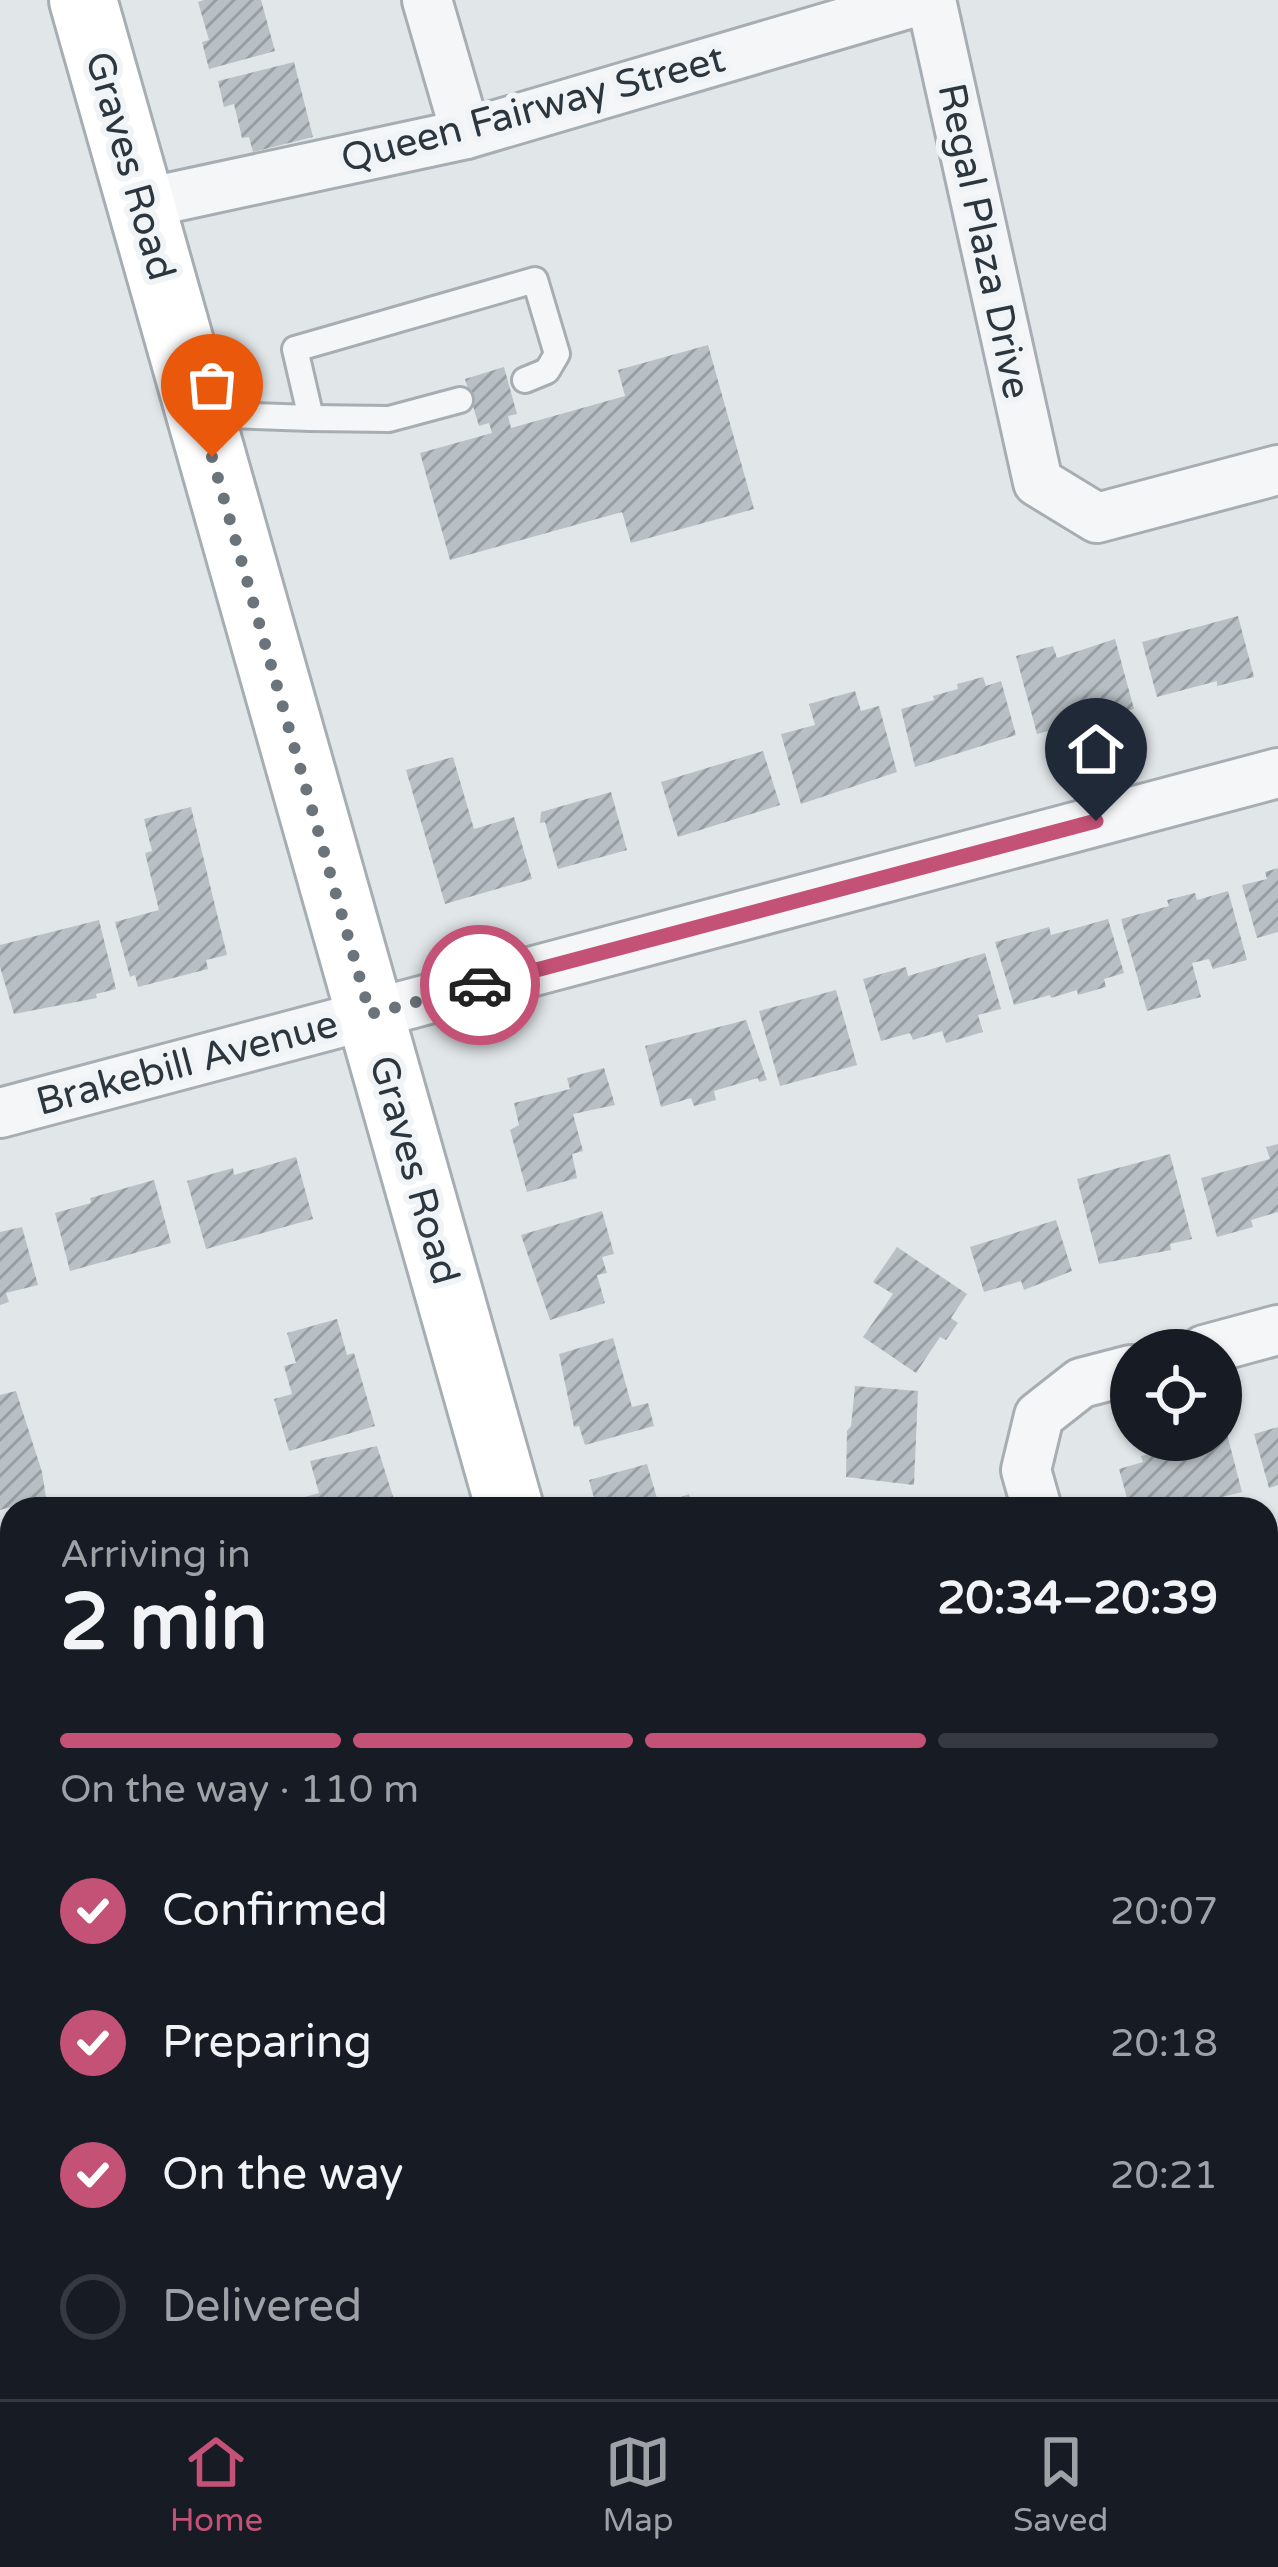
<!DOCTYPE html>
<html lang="en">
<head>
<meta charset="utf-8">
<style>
	:root { --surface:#171b24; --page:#20242c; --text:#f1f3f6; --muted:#9ea1a6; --line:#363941; --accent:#c45176 }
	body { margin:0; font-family:"Varela Round",sans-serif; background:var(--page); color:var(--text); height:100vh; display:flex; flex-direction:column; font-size:45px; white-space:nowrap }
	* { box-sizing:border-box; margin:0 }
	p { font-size:39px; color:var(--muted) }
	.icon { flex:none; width:66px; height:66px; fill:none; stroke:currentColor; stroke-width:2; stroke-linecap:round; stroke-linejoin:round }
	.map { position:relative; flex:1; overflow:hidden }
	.sheet { position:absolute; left:0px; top:1497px; width:1278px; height:903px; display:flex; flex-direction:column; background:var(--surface); border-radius:36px 36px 0 0; box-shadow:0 3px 9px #0004 }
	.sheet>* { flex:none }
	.fabs { position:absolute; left:1110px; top:1329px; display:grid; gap:24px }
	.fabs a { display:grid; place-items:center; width:132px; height:132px; border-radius:50%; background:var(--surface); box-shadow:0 3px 9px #0004; font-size:60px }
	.pin { position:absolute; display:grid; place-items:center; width:102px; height:102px; color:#fff; margin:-123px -51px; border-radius:50% 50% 50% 0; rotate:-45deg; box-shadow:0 0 12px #0007 }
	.pin .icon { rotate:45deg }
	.courier { position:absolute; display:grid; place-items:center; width:120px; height:120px; margin:-60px; border:9px solid #c45176; border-radius:50%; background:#fff; color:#222; box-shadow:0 3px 15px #0007 }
	.overview em { font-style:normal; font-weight:700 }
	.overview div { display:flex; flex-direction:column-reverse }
	.overview { display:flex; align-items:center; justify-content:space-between; height:204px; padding:0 60px }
	h1 { font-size:78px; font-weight:700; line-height:90px }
	.bar { display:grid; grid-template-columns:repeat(4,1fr); gap:18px 12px; align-content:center; height:144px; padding:0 60px }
	.bar i { height:15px; border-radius:9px; background:var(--line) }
	.bar .selected { background:var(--accent) }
	.bar p { grid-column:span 4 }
	ol { padding:0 60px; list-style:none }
	li { display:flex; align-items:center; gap:36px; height:132px }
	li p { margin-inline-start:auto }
	li .icon { padding:12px; border-radius:50%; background:var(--accent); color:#fff; stroke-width:4 }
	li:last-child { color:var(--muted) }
	li i { width:66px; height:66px; border:6px solid var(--line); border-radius:50% }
	.dock { display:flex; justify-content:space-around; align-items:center; height:168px; border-top:3px solid var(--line); background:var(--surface); font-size:33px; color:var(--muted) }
	.dock a { display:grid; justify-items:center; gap:6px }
	.dock .selected { color:var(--accent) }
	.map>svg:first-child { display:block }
	.building { fill:url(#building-hatch) }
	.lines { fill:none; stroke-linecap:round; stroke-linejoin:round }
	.lane-casing { stroke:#a7aeb3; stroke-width:30 }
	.street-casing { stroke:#a7aeb3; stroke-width:54 }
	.secondary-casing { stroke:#a7aeb3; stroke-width:72 }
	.lane { stroke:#f4f6f7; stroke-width:24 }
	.street { stroke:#f4f6f7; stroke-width:48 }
	.secondary { stroke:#fff; stroke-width:66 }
	.done { stroke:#6b747a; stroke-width:12; stroke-dasharray:0 21.6 }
	.route { stroke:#c45176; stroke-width:15 }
	.labels { text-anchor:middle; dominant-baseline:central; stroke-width:12; stroke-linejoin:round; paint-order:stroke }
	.street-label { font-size:39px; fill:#2b363f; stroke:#f1f4f6 }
</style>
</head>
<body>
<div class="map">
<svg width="1278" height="2399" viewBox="0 0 1278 2399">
	<defs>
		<pattern id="building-hatch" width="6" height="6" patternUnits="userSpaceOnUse" patternTransform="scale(3)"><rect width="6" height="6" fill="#b9c0c5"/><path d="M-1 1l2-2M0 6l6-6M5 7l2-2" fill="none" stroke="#979da1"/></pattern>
	</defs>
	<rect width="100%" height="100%" fill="#e1e6e9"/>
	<!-- building -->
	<g class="building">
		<polygon points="204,0 261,0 275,51 209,69 202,42 209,40 198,2"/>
		<polygon points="294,62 313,137 253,152 249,137 242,138 234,104 224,107 218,81"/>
		<polygon points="708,345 754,509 631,543 622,512 450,560 420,453 492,433 489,423 479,426 465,379 504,367 517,414 508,416 511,428 625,396 618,370"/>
		<polygon points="1238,616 1254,677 1217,686 1217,681 1157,697 1142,642"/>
		<polygon points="1115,639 1134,709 1104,717 1102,710 1070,718 1071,725 1037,734 1016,656 1053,646 1057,658"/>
		<polygon points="983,677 986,686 1001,681 1016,735 915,767 901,709 934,700 933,696 958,689 957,684"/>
		<polygon points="855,691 861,711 879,706 897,772 801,804 781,734 815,725 809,704"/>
		<polygon points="763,751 780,805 678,837 661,782"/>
		<polygon points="453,757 474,829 514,817 532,879 445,904 406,770"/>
		<polygon points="611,792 627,850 558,869 545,822 540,823 541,812"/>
		<polygon points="191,807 227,955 206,960 208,969 138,987 135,975 130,977 115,922 159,910 145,853 152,851 144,819"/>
		<polygon points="1278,868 1278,932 1257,938 1242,885 1267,879 1265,872"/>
		<polygon points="1228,891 1247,960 1213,969 1209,959 1192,963 1201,997 1147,1011 1121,919 1169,906 1167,900 1195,893 1197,900"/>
		<polygon points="1108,919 1124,973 1104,979 1106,987 1078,995 1077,990 1051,998 1050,995 1014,1005 995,942 1049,927 1051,935"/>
		<polygon points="99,920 116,989 96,994 97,998 14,1014 0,967 0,945"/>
		<polygon points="985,953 1001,1009 978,1015 983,1032 946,1043 942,1031 913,1040 910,1033 881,1041 863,979 906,967 908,976"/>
		<polygon points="836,990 857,1065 780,1086 759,1011"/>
		<polygon points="746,1020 767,1080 759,1082 758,1078 714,1091 716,1100 694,1106 691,1098 661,1107 645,1046"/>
		<polygon points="604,1068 615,1105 573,1114 583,1151 572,1154 577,1178 527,1192 510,1130 519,1125 514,1103 570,1089 567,1078"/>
		<polygon points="1278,1144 1278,1212 1251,1220 1253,1227 1217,1237 1201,1178 1270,1159 1266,1147"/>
		<polygon points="1170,1154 1192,1239 1170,1244 1171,1250 1099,1264 1077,1179"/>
		<polygon points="296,1157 313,1219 206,1249 187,1181 233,1168 234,1175"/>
		<polygon points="154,1180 171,1243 70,1271 55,1213 91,1203 90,1198"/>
		<polygon points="602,1211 614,1254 602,1257 607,1273 597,1275 605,1303 550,1320 521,1235"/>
		<polygon points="1056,1220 1072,1271 1024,1290 1021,1281 984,1292 970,1247"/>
		<polygon points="22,1227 38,1285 6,1293 9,1302 0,1305 0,1232"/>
		<polygon points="897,1247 967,1294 951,1318 958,1323 946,1340 940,1337 916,1373 863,1337 893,1294 873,1282"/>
		<polygon points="337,1319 347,1355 354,1353 375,1426 289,1451 274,1399 292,1394 284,1366 296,1363 287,1333"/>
		<polygon points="613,1338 632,1407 648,1403 654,1426 585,1445 579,1426 574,1427 559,1354"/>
		<polygon points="855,1386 918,1391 914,1485 846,1477 847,1431 851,1426"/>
		<polygon points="16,1391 42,1472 46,1497 0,1510 0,1395"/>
		<polygon points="1278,1427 1278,1485 1269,1488 1254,1434"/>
		<polygon points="1227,1434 1242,1492 1176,1509 1130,1509 1119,1469 1143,1462 1141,1456 1205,1440 1221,1440 1221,1436"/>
		<polygon points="377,1446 397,1509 301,1509 298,1499 319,1493 310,1461"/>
		<polygon points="647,1464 659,1505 689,1494 694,1509 597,1509 589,1480"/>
		<polygon points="12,1522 12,1637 8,1638 0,1604 0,1526"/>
		<polygon points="1278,1743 1278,1875 1266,1878 1266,1746"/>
		<polygon points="1267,1930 1278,1933 1278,2013 1266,2010"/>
		<polygon points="1266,2049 1277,2067 1266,2074"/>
		<polygon points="12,2354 12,2388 90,2388 92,2399 0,2399 0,2356"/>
		<polygon points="149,2388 180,2388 170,2399 161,2399"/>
	</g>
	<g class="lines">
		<!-- lane casing -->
		<g class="lane-casing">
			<g id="lane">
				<polyline points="203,414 311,418 295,349 535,280 557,354 547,371 525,380"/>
				<polyline points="311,418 389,419 460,400"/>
				<polyline points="1240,2388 1278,2391"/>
				<polyline points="1116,2399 1172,2388"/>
			</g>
		</g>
		<!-- street casing -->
		<g class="street-casing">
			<g id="street">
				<polyline points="427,0 466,134"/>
				<polyline points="931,0 1038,482 1097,518 1278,470"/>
				<polyline points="141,204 466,134 921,0"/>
				<polyline points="0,1113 1278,773"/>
				<polyline points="1204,1350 1278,1330"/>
				<polyline points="1037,1509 1026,1470 1039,1416 1081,1383 1131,1370"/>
				<polyline points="0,1959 12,2001"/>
			</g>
		</g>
		<!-- secondary casing -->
		<g class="secondary-casing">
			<g id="secondary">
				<polyline points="83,0 510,1509"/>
				<polyline points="759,2388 762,2399"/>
			</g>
		</g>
		<!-- lane -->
		<use href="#lane" class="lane"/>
		<!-- street -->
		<use href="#street" class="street"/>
		<!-- secondary -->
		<use href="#secondary" class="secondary"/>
	</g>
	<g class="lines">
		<!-- done -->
		<polyline class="done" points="212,457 370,1014 480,985"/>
		<!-- route -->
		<polyline class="route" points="480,985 1096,821"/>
	</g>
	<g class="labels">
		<!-- street labels -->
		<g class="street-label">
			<text transform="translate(533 109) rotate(-15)">Queen Fairway Street</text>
			<text transform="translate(130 166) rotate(74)">Graves Road</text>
			<text transform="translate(984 241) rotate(78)">Regal Plaza Drive</text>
			<text transform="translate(187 1063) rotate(-15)">Brakebill Avenue</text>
			<text transform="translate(414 1170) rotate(74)">Graves Road</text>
		</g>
	</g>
</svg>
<div class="fabs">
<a><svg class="icon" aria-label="locate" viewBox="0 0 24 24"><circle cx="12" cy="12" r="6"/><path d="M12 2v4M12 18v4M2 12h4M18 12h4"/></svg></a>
</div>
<div class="pin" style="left:212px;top:457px;background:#ea580c"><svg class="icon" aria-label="bag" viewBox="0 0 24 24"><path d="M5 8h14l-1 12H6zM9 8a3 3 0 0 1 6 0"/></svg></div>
<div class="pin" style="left:1096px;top:821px;background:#1f2937"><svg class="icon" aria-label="home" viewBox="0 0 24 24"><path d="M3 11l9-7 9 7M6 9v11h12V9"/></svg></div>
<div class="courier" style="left:480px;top:985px"><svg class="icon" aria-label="car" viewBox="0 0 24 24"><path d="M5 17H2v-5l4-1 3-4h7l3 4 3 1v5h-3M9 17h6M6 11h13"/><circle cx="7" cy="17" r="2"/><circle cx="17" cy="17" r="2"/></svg></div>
<section class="sheet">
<div class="overview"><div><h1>2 min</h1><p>Arriving in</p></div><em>20:34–20:39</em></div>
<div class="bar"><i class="selected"></i><i class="selected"></i><i class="selected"></i><i></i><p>On the way · 110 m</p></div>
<ol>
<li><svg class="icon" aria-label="check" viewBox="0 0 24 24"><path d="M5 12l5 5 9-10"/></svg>Confirmed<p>20:07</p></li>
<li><svg class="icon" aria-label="check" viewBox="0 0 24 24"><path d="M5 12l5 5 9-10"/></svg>Preparing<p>20:18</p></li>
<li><svg class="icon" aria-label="check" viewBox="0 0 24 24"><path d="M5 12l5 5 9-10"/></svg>On the way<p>20:21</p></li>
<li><i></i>Delivered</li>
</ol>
</section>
</div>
<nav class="dock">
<a class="selected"><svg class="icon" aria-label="home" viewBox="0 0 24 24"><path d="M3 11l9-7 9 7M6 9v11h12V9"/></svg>Home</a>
<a><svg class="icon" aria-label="map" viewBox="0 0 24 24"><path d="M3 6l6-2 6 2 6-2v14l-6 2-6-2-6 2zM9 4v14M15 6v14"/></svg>Map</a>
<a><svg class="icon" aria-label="saved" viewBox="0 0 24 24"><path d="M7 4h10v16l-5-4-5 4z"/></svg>Saved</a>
</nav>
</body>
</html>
